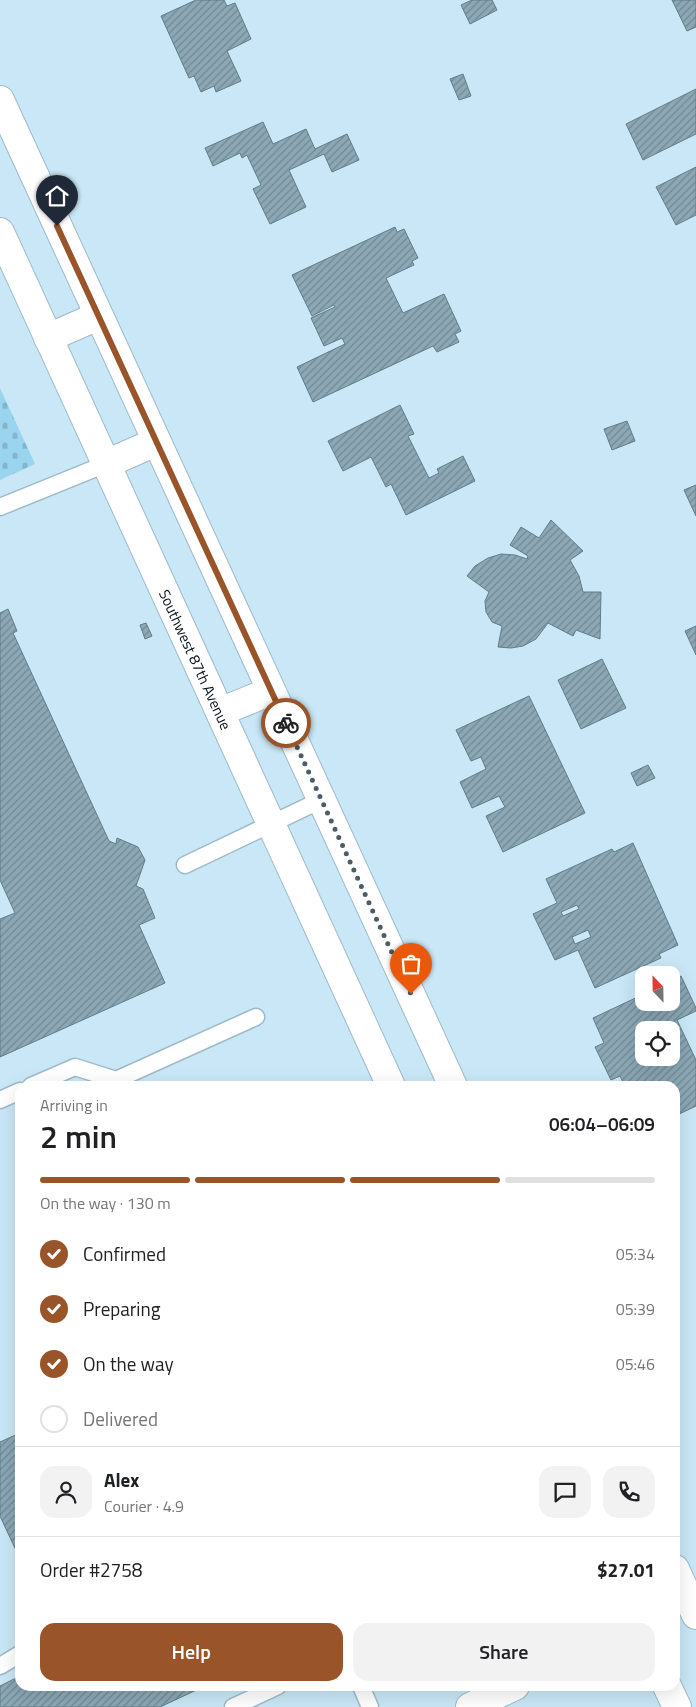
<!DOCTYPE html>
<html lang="en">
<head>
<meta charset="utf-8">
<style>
	:root { --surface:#fff; --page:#f2f2f2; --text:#202124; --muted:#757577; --line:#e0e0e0; --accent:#9a542a }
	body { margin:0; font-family:"Titillium Web",sans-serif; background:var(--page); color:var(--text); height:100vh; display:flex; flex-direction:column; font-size:19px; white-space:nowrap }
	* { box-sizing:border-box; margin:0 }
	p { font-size:16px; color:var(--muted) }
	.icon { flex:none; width:28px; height:28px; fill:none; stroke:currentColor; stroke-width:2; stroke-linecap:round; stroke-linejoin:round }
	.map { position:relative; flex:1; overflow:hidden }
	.sheet { position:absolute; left:15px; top:1081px; width:665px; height:610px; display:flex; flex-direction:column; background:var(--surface); border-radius:15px; box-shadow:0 5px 20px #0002 }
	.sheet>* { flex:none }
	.needle { width:32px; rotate:338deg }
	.buttons { position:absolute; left:635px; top:966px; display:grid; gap:10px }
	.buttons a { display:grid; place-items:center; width:45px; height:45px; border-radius:10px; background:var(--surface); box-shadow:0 5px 20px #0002; font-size:25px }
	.pin { position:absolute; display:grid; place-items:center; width:42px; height:42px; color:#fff; margin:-51px -21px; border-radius:50% 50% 50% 0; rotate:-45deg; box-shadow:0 0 5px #0007 }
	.pin .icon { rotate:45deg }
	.courier { position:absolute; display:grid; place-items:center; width:50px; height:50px; margin:-25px; border:4px solid #9a542a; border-radius:50%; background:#fff; color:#222; box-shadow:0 1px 6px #0007 }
	.overview em { font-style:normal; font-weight:600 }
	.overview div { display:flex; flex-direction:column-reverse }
	.overview { display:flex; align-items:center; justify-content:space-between; height:85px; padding:0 25px }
	h1 { font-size:32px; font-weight:600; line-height:38px }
	.bar { display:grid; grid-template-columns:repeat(4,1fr); gap:8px 5px; align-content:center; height:60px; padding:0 25px }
	.bar i { height:6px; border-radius:4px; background:var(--line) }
	.bar .on { background:var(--accent) }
	.bar p { grid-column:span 4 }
	.line { display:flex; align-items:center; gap:12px; padding:0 25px; border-top:1px solid var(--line) }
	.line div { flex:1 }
	.round { display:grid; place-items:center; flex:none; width:52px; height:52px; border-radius:15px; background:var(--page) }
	ol { padding:0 25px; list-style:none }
	li { display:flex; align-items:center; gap:15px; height:55px }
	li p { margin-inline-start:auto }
	li .icon { padding:5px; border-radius:50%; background:var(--accent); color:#fff; stroke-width:4 }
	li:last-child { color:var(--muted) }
	li i { width:28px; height:28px; border:2px solid var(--line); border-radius:50% }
	.primary-button { display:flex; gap:10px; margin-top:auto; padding:10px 25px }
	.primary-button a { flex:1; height:58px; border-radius:15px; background:var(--accent); color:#fff; font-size:20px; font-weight:600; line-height:58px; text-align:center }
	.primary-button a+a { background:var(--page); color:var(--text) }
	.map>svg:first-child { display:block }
	.cemetery { fill:url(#cemetery-stones) }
	.building { fill:url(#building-hatch); stroke:#617c89; fill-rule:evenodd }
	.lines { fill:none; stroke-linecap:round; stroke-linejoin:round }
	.service-casing { stroke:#9ebac9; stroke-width:19 }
	.tertiary-casing { stroke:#9ebac9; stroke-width:30 }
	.secondary-casing { stroke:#9ebac9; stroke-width:30 }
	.service { stroke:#fff; stroke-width:16 }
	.tertiary { stroke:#fff; stroke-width:28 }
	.secondary { stroke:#fff; stroke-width:28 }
	.done { stroke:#4c5d66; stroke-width:5; stroke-dasharray:0 9 }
	.route { stroke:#9a542a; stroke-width:6 }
	.labels { text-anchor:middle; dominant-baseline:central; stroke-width:4; stroke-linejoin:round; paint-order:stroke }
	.street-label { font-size:15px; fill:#091318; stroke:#dbf3ff }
</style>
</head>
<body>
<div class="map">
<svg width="696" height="1707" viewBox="0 0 696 1707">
	<defs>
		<pattern id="cemetery-stones" width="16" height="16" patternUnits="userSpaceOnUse" patternTransform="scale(1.25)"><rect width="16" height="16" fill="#9bd4ef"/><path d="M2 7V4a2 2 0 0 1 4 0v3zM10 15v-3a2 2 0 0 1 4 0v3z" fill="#84b5cc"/></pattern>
		<pattern id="building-hatch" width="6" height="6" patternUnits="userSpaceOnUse" patternTransform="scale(1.25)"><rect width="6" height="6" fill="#8ca8b6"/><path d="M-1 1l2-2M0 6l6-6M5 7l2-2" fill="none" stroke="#718893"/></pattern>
	</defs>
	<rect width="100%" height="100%" fill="#c9e7f6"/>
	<!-- cemetery -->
	<polygon class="cemetery" points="0,388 35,464 0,480"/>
	<!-- building -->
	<g class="building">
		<polygon points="196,0 224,0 227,6 235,3 251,39 227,51 241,81 216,92 214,86 201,92 194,76 189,78 161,16"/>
		<polygon points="472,0 492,0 497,10 470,24 461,5"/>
		<polygon points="672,0 696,0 696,27 687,31"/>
		<polygon points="463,74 471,96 459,100 450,79"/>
		<polygon points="696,89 696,134 643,160 626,124"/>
		<polygon points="263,122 273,144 306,129 315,149 347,134 359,160 332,172 324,154 289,170 306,207 270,224 253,189 261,185 247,155 242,158 240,153 213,166 205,148"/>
		<polygon points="696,167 696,215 676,225 656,187"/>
		<polygon points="395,227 397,232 404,229 418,258 412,261 414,265 386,278 403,313 444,294 461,331 455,334 459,342 437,352 433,346 313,402 297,367 345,344 342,338 324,346 311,318 335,307 334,305 312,316 292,275"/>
		<polygon points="400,405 414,434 408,436 429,478 439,473 437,469 463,456 475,481 406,515 391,484 386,487 371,457 343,471 328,441"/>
		<polygon points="627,421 635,441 612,450 604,429"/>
		<polygon points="696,485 696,516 684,490"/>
		<polygon points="551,520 583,551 570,560 579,576 583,592 601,592 600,639 576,630 573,636 548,623 536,639 523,646 511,648 498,647 502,626 492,622 486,612 485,601 489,592 467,576 475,566 488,558 501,554 515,555 527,559 528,556 510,545 521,527 539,538"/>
		<polygon points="8,609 17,631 13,633 109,841 116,844 117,838 138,847 145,860 136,886 143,889 155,918 139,925 165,983 0,1057 0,919 15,913 0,880 0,613"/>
		<polygon points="146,623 152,636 145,639 140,625"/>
		<polygon points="696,626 696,655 685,631"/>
		<polygon points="602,659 626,708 581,729 558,680"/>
		<polygon points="529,696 585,813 503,852 486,816 505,807 499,796 472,808 460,782 486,769 481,757 471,761 456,730"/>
		<polygon points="648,765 655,778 637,786 631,773"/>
		<path d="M633,843L678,945L659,954L661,958L595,988L578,950L555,960L533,914L557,903L546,879L612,849L614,852ZM577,905L579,909L563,916L561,912ZM588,930L591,937L575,944L572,937Z"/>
		<path d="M681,976L696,1008V1011L677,1020L696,1060V1106L675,1116V1086H625L620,1076L611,1080L595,1047L604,1043L593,1018L644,994V1002H671V981ZM644,1030H671V1058H644Z"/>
		<polygon points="20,1433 20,1559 0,1516 0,1442"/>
		<polygon points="20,1676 20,1686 205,1686 160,1707 0,1707 0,1686"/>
	</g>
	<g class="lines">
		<!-- service casing -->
		<g class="service-casing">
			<g id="service">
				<polyline points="0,507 106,464"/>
				<polyline points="185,865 321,800"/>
				<polyline points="31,1086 75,1067 116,1080 256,1017"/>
				<polyline points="0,1100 20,1091"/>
				<polyline points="0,1666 20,1654"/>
				<polyline points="361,1686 370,1707"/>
				<polyline points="233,1707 278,1686"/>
			</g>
		</g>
		<!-- tertiary casing -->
		<g class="tertiary-casing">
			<polyline id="tertiary" points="470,1707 515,1686"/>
		</g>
		<!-- secondary casing -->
		<g class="secondary-casing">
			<g id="secondary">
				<polyline points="0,100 453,1086"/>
				<path id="s1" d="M0,232L391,1086"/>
				<polyline points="48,338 98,316"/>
				<polyline points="106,464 156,442"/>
				<polyline points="220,712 271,691"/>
				<polyline points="675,1569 696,1615"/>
				<polyline points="667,1686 677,1707"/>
			</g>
		</g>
		<!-- service -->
		<use href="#service" class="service"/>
		<!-- tertiary -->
		<use href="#tertiary" class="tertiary"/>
		<!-- secondary -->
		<use href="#secondary" class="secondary"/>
	</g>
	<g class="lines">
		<!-- done -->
		<polyline class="done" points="286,723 411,994"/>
		<!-- route -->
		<polyline class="route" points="57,226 286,723"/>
	</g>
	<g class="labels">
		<!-- street labels -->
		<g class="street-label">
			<text stroke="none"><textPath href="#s1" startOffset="470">Southwest 87th Avenue</textPath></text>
		</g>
	</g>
</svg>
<div class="buttons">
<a><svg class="needle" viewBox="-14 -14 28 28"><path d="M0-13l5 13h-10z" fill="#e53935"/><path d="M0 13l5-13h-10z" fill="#757577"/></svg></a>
<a><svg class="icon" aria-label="locate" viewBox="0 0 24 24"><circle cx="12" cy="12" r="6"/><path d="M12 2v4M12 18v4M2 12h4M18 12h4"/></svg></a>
</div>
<div class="pin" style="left:411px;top:994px;background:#ea580c"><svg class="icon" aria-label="bag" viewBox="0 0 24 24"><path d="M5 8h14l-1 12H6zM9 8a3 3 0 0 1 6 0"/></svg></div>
<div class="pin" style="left:57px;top:226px;background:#1f2937"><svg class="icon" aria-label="home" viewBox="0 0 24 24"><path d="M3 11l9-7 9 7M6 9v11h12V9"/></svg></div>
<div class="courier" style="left:286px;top:723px"><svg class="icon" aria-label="bike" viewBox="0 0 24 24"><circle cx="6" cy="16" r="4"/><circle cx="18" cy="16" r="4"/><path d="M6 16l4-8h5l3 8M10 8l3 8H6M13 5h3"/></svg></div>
<section class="sheet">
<div class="overview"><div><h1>2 min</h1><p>Arriving in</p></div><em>06:04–06:09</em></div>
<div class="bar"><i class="on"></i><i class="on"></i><i class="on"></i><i></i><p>On the way · 130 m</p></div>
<ol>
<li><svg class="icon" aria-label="check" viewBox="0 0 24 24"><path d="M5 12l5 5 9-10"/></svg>Confirmed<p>05:34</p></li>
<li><svg class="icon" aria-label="check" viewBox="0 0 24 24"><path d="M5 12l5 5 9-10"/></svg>Preparing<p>05:39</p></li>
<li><svg class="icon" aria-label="check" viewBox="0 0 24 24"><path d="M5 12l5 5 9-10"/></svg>On the way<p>05:46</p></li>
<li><i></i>Delivered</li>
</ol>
<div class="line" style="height:90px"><a class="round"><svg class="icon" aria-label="person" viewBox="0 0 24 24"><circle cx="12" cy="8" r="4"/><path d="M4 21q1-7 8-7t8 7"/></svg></a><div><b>Alex</b><p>Courier · 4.9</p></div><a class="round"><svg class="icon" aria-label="chat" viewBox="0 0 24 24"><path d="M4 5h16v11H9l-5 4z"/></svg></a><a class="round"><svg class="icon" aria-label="phone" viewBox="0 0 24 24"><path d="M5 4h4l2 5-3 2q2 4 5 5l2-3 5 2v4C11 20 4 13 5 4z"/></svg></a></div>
<div class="line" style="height:65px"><div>Order #2758</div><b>$27.01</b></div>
<div class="primary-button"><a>Help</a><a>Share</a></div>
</section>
</div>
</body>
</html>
